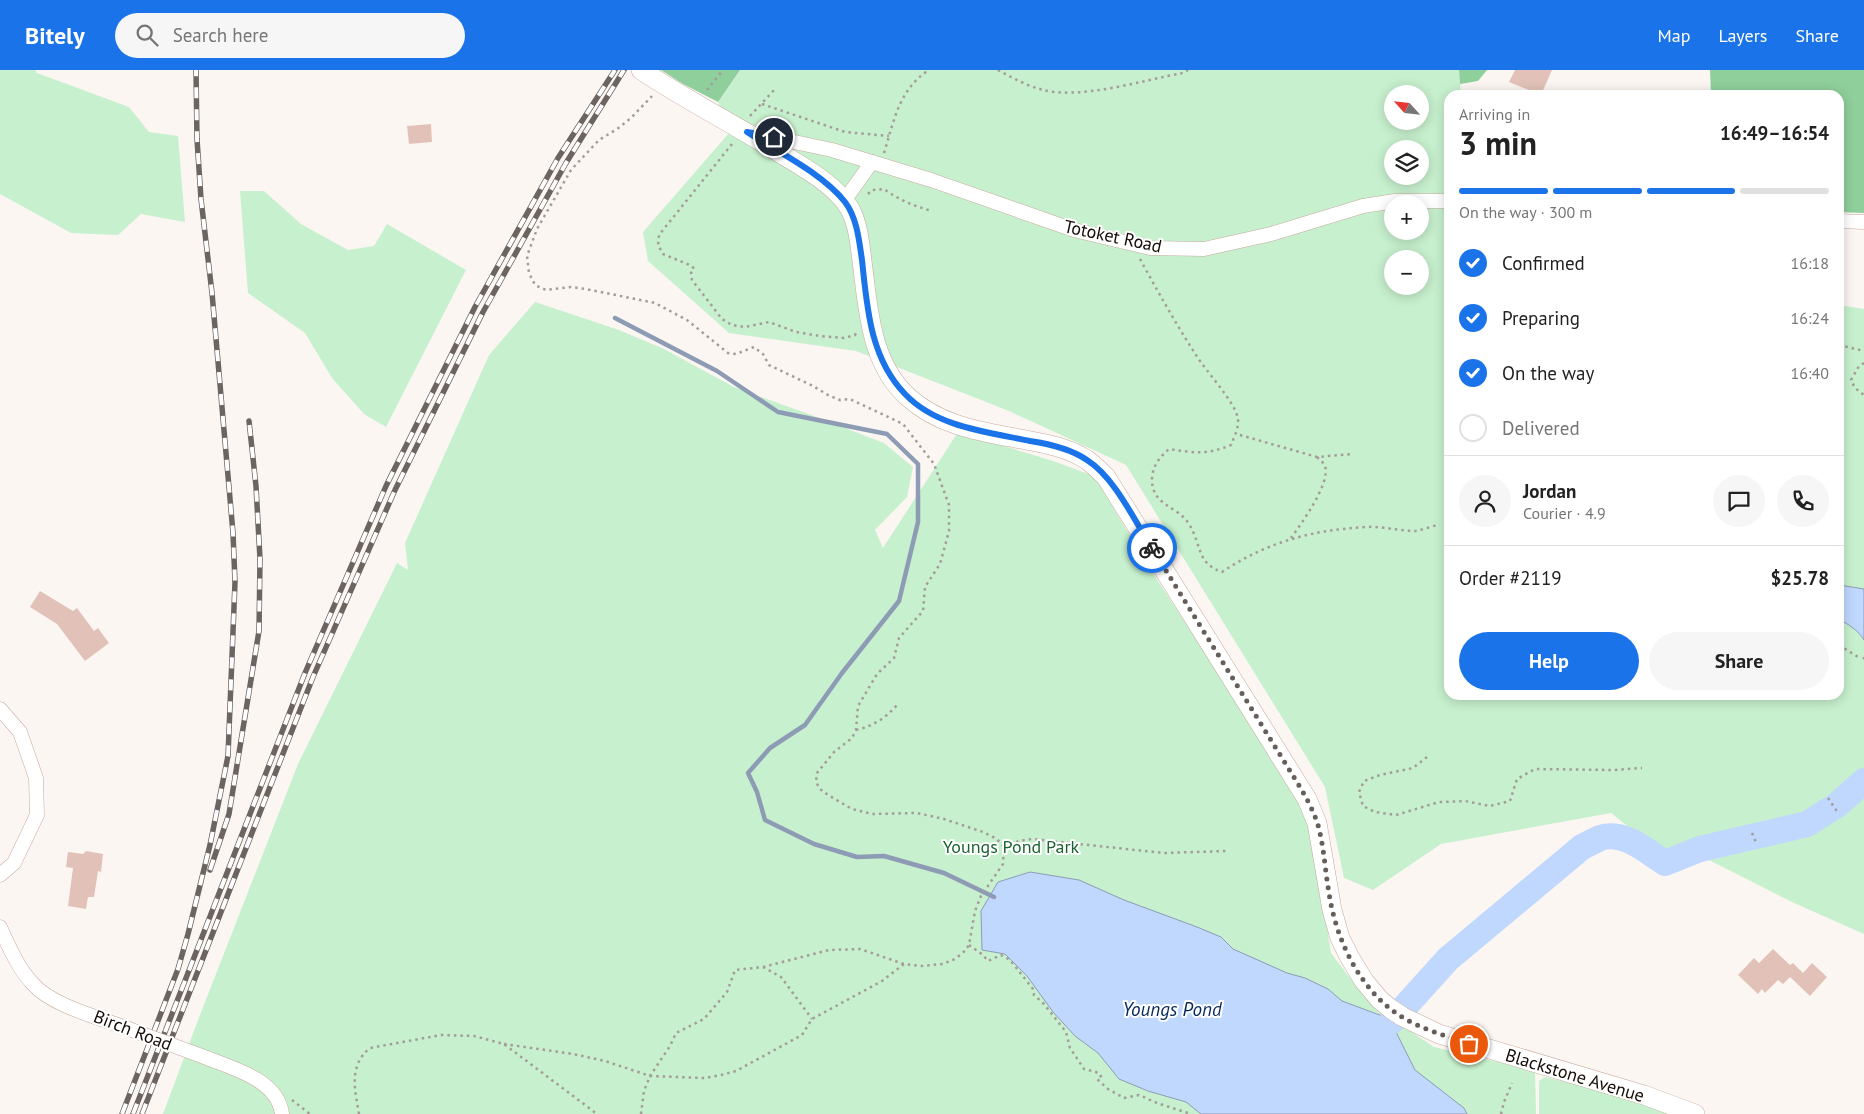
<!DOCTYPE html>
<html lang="en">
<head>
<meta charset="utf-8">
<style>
	:root { --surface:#fff; --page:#f6f6f6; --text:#222; --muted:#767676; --line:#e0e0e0; --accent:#1a73e8 }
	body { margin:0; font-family:"PT Sans",sans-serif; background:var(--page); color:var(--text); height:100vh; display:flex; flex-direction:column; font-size:19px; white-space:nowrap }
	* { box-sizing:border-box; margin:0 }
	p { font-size:16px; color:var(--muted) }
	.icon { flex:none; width:28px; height:28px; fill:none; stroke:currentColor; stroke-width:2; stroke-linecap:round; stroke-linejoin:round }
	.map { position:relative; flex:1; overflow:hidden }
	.panel { position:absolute; left:1444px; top:20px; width:400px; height:610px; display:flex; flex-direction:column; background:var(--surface); border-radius:15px; box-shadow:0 2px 12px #0003 }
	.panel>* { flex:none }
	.needle { width:32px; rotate:297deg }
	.fabs { position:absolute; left:1384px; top:15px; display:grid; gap:10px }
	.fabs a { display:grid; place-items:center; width:45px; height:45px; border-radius:50%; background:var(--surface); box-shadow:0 2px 12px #0003; font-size:25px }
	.pin { position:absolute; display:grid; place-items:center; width:42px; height:42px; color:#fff; margin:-21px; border:2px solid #fff; border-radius:50%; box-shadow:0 1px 5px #0007 }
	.courier { position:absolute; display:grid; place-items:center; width:50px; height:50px; margin:-25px; border:4px solid #1a73e8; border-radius:50%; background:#fff; color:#222; box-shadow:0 1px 6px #0007 }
	.head em { font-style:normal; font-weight:600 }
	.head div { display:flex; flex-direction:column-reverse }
	.head { display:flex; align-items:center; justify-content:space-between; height:85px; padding:0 15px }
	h1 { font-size:32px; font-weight:600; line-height:38px }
	.bar { display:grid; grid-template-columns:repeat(4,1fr); gap:8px 5px; align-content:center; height:60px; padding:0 15px }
	.bar i { height:6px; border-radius:4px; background:var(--line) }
	.bar .on { background:var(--accent) }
	.bar p { grid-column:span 4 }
	.line { display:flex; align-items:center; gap:12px; padding:0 15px; border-top:1px solid var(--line) }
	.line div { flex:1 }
	.round { display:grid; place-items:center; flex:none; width:52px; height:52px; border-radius:26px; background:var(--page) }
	ol { padding:0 15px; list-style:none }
	li { display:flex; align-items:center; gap:15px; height:55px }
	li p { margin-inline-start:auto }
	li .icon { padding:5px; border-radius:50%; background:var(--accent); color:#fff; stroke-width:4 }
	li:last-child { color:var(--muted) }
	li i { width:28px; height:28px; border:2px solid var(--line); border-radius:50% }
	.action { display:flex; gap:10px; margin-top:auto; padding:10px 15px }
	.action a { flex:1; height:58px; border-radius:30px; background:var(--accent); color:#fff; font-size:20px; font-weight:600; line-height:58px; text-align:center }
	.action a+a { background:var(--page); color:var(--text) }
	header { display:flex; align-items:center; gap:30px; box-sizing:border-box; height:70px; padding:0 25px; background:var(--accent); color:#fff }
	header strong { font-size:24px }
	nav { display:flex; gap:28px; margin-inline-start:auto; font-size:18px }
	.search { width:350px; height:45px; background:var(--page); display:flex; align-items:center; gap:12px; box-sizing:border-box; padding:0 18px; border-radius:28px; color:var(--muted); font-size:19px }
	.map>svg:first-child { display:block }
	.green { fill:#c7f0ce; fill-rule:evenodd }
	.forest { fill:#8fcf9b }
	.water { fill:#c0d8fe; stroke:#8d9bb4 }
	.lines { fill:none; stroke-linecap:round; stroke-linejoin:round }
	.stream { stroke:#8d9bb4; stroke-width:4.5 }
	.river { stroke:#c0d8fe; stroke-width:26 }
	.building { fill:#e2c2b8 }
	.minor-casing { stroke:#c8aa9e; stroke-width:15 }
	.major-casing { stroke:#c8aa9e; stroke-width:20 }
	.path { stroke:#a49c99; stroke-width:2.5; stroke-dasharray:2.5 4; stroke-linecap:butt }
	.minor { stroke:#fff; stroke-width:14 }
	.major { stroke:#fff; stroke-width:19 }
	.rail-casing { stroke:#6c6460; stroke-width:5.5 }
	.rail { stroke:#fff; stroke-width:4; stroke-dasharray:11; stroke-linecap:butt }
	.minor-bridge-casing { stroke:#c8aa9e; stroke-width:15; stroke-linecap:butt }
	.minor-bridge { stroke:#fff; stroke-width:14 }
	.done { stroke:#665e5a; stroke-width:5; stroke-dasharray:0 9 }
	.route { stroke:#1a73e8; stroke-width:6 }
	.labels { text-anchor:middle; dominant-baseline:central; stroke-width:4; stroke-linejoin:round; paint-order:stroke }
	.street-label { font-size:18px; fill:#160c08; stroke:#fff }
	.park-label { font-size:18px; fill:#1d6232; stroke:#fff }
	.water-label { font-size:19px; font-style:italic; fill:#05275c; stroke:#fff }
</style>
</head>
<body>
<header>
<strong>Bitely</strong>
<div class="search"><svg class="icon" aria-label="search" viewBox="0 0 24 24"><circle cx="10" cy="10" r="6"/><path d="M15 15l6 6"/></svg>Search here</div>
<nav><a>Map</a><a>Layers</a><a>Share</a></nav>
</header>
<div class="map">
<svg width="1864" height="1044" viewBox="0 0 1864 1044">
	<rect width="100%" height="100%" fill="#fcf6f3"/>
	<!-- green -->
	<g class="green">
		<polygon points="0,0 35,0 37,3 129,37 149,62 178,66 185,152 141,144 118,165 71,163 0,124"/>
		<path d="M740,0H1459L1461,25H1449V625H1839V235L1864,239V864L1794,833L1705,788H1667L1611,743L1441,774L1373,820L1344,808L1325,717L1126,395L1009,341L856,281L729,263L648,191L643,162L729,63L718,32ZM1392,24H1420V51H1392ZM1392,79H1420V106H1392ZM1392,134H1420V161H1392ZM1392,189H1420V216H1392Z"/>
		<polygon points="240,121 264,121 301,154 348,180 374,176 387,154 466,200 386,357 364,344 332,308 305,263 248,223"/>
		<polygon points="535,232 619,260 664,279 734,317 814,346 884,373 913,397 907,427 875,460 883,478 958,362 1053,391 1094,406 1152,502 1306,737 1312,760 1331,883 1362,924 1385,944 1434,977 1535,1001 1536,1044 163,1044 198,950 298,694 397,493 408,500 405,473 489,285"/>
		<polygon points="1545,1007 1600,1020 1674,1044 1539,1044 1539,1011"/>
	</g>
	<!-- forest -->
	<g class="forest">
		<polygon points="661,0 740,0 718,32 683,14"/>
		<polygon points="1459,0 1487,0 1478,11 1460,14"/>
		<polygon points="1710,0 1864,0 1864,143 1839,142 1839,25 1711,25"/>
	</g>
	<!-- water -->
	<g class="water">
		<path d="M1839,515L1864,519V570C1858,560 1849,555 1839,549Z"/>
		<polygon points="1030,802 1079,810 1124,830 1197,857 1221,867 1233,879 1287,903 1305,908 1328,919 1342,931 1385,947 1397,954 1397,964 1415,1000 1464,1038 1467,1044 1201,1044 1186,1032 1148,1021 1119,1009 1098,983 1075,966 1053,942 1027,906 1005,884 982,880 981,841 998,812"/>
	</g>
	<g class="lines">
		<!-- stream -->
		<polyline class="stream" points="615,248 717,301 778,342 887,364 918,394 918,452 899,531 842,603 805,655 770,678 748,703 757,722 765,750 814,774 857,787 884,786 944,803 994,827"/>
		<!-- river -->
		<path class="river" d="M1392,951L1448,889L1582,777C1588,774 1594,771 1600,768C1624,760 1646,781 1665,793L1700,779L1807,754L1837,735L1864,711"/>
	</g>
	<!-- building -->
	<g class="building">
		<polygon points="1515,0 1552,0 1541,25 1509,12"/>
		<polygon points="431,54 432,72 409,74 407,56"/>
		<polygon points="40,521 73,541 77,538 94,561 98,558 109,573 85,591 57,554 30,537"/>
		<polygon points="86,781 103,784 101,802 98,801 94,827 88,827 86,839 68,836 73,798 66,797 68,782 83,784"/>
		<polygon points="1773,879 1790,895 1793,893 1803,903 1812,893 1827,907 1810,926 1790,907 1783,914 1778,910 1765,923 1762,919 1758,924 1738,905 1754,888 1759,893"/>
	</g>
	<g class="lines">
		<!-- minor casing -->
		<g class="minor-casing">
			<g id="minor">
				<polyline points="752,63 832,80 931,110 1074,160 1150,178 1204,179 1271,164 1363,136 1395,131 1449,131"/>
				<polyline points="844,131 872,92"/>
				<polyline points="1839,151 1864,152"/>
				<polyline points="0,639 20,662 36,708 37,745 14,793 0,805"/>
				<path d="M0,857C9,877 18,898 33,914C52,936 101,948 129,959"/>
				<path d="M207,988C234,999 278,1010 282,1044"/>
			</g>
		</g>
		<!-- major casing -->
		<g class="major-casing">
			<path id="major" d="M641,0C686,30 734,54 780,83C804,98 835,114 850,139C858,154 860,174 862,191C868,237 870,293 908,327C941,357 984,362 1026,370C1047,374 1069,378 1087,390C1094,395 1100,401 1106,407L1307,729L1317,753L1332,840L1340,868L1350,888L1364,911L1380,930L1391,939L1403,947L1439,964L1644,1025L1695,1044"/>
		</g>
		<!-- path -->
		<g class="path">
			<path d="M998,0C1011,7 1025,15 1040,19C1078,31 1143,10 1183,3L1188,0"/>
			<polyline points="707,20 723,0"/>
			<polyline points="762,34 845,62 889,66"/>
			<polyline points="750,46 775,19"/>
			<polyline points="732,74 659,165 658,175 663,184 692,196 694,199 691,203 692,210 722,249 732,255 745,257 769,252 796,262 820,266 844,268 855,265 856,263"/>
			<path d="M884,83C894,51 899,19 929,0"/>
			<path d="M868,124L872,120L884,119C899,130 914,136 932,141"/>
			<path d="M1140,189C1158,222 1176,254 1196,285C1205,300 1236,333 1238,349C1239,358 1234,367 1231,375C1207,385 1195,383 1169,379C1160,387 1153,395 1152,408C1151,436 1177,435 1189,454C1202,475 1196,493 1222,502C1267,472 1312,460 1366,457C1382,456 1399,461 1415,461C1422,460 1430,457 1437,455"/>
			<polyline points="1839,275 1864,281"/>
			<polyline points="1864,293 1859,296 1851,310 1855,318 1864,325"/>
			<polyline points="1240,365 1317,387 1352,384"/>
			<path d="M1291,468C1301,454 1331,413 1325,396C1324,393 1320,390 1317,387"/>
			<polyline points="1839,575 1858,587"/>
			<polyline points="1864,587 1864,590"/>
			<path d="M856,660C873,656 886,648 897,635"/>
			<polyline points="1427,687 1413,698 1380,705 1364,711 1359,722 1363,736 1375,742 1396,745 1439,732 1465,731 1490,736 1510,731 1517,709 1535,699 1614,700 1642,698"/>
			<polyline points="1828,728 1838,743"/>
			<polyline points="1752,763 1757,775"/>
			<polyline points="1004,777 1019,771 1032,769 1164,783 1226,781"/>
			<polyline points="969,875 983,885 988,891 1001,885 1010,890 1033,919 1034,925 1044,934 1066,962 1070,978 1084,999 1096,1002 1101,1006 1097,1009 1108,1019 1124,1028 1139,1025 1157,1033 1191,1044"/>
			<polyline points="763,897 781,907 812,949"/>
			<polyline points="504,974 573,984 605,991 650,1006 670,976 676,963 704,949 727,922 735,900 763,897 829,880 860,879 904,894"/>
			<polyline points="292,1030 310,1044"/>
			<path d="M359,1044C355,1020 348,996 370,978L441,965L474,966L504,974L597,1044"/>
			<polyline points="641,1044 644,1021 650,1006 705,1008 721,1005 736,1001 802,965 812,949 882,911 904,894 922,896 942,894 953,890 963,883 969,875 975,841 981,826 1003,794 1004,777 997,769 983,762 944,749 917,743 872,744 852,739 828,725 820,719 816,712 817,703 834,682 852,668 856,660 858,636 877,604 894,588 899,568 923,541 925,517 940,494 949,461 949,435 934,394 903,354 850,329 840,330 828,325 813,316 769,295 763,284 754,277 736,284 728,283 687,250 655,233 586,219 571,217 546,220 535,215 529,203 527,186 537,159 571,100 599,70 617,59 631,48 652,26"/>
			<polyline points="1501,1044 1504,1032 1512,1013"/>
		</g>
		<!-- minor -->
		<use href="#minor" class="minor"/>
		<!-- major -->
		<use href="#major" class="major"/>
		<!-- rail casing -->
		<g class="rail-casing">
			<g id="rail">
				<polyline points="210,800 229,744 259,561 260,489 256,416 249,351"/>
				<polyline points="122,1044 178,899 188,864 210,775 228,686 235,512 233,463 212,223 201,129 197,69 196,0"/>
				<polyline points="133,1044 305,603 386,416 475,237 558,88 615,0"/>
				<polyline points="142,1044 313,607 395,420 483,242 566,93 624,0"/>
			</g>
		</g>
		<!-- rail -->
		<use href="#rail" class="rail"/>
		<!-- minor-bridge casing -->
		<g class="minor-bridge-casing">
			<polyline id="minor-bridge" points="129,959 207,988"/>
		</g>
		<!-- minor-bridge -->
		<use href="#minor-bridge" class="minor-bridge"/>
	</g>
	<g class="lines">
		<!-- done -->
		<path class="done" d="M1152,478L1300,717C1307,729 1314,742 1318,755C1324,777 1325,800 1329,823C1336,870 1360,921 1402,947C1422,959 1446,966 1469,974"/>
		<!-- route -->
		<path class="route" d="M774,67L747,62C778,82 822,103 845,132C857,148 859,170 862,190C867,237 870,288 905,324C936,357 987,362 1030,371C1050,374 1071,379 1087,390C1115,408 1134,450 1152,478"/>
	</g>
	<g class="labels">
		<!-- street labels -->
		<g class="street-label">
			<text transform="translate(1113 166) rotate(12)">Totoket Road</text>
			<text transform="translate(133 960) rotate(21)">Birch Road</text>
			<text transform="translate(1575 1005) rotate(17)">Blackstone Avenue</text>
		</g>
		<!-- park labels -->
		<g class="park-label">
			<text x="1011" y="776">Youngs Pond Park</text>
		</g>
		<!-- water labels -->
		<g class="water-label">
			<text x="1172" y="939">Youngs Pond</text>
		</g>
	</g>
</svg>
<div class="fabs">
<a><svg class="needle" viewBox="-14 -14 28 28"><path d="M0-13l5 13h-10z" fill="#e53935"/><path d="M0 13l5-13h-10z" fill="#767676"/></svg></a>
<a><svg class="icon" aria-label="layers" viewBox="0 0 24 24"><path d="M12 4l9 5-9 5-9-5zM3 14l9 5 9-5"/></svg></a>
<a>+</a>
<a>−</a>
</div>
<div class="pin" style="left:1469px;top:974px;background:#ea580c"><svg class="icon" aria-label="bag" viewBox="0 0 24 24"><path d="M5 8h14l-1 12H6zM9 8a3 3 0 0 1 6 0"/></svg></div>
<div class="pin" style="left:774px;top:67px;background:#1f2937"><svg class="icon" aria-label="home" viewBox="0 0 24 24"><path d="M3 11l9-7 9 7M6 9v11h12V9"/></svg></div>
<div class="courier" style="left:1152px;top:478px"><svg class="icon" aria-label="bike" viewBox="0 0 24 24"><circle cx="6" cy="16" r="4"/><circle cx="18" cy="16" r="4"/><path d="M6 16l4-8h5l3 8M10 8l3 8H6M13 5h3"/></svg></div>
<section class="panel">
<div class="head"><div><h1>3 min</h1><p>Arriving in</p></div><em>16:49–16:54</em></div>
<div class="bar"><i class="on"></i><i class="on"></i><i class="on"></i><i></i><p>On the way · 300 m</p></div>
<ol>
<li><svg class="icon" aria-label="check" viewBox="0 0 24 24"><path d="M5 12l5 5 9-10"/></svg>Confirmed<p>16:18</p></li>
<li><svg class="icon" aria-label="check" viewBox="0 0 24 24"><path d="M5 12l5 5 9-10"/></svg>Preparing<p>16:24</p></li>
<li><svg class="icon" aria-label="check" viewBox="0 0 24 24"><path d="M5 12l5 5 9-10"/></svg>On the way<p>16:40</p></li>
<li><i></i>Delivered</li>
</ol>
<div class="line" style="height:90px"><a class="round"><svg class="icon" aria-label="person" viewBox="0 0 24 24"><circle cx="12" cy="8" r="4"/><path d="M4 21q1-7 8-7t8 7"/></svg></a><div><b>Jordan</b><p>Courier · 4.9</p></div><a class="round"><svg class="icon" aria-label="chat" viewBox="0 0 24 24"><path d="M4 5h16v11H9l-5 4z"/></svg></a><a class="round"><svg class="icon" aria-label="phone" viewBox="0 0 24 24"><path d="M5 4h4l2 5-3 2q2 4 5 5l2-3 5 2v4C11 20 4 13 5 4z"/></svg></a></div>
<div class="line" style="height:65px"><div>Order #2119</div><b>$25.78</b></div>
<div class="action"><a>Help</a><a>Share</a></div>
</section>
</div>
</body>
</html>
